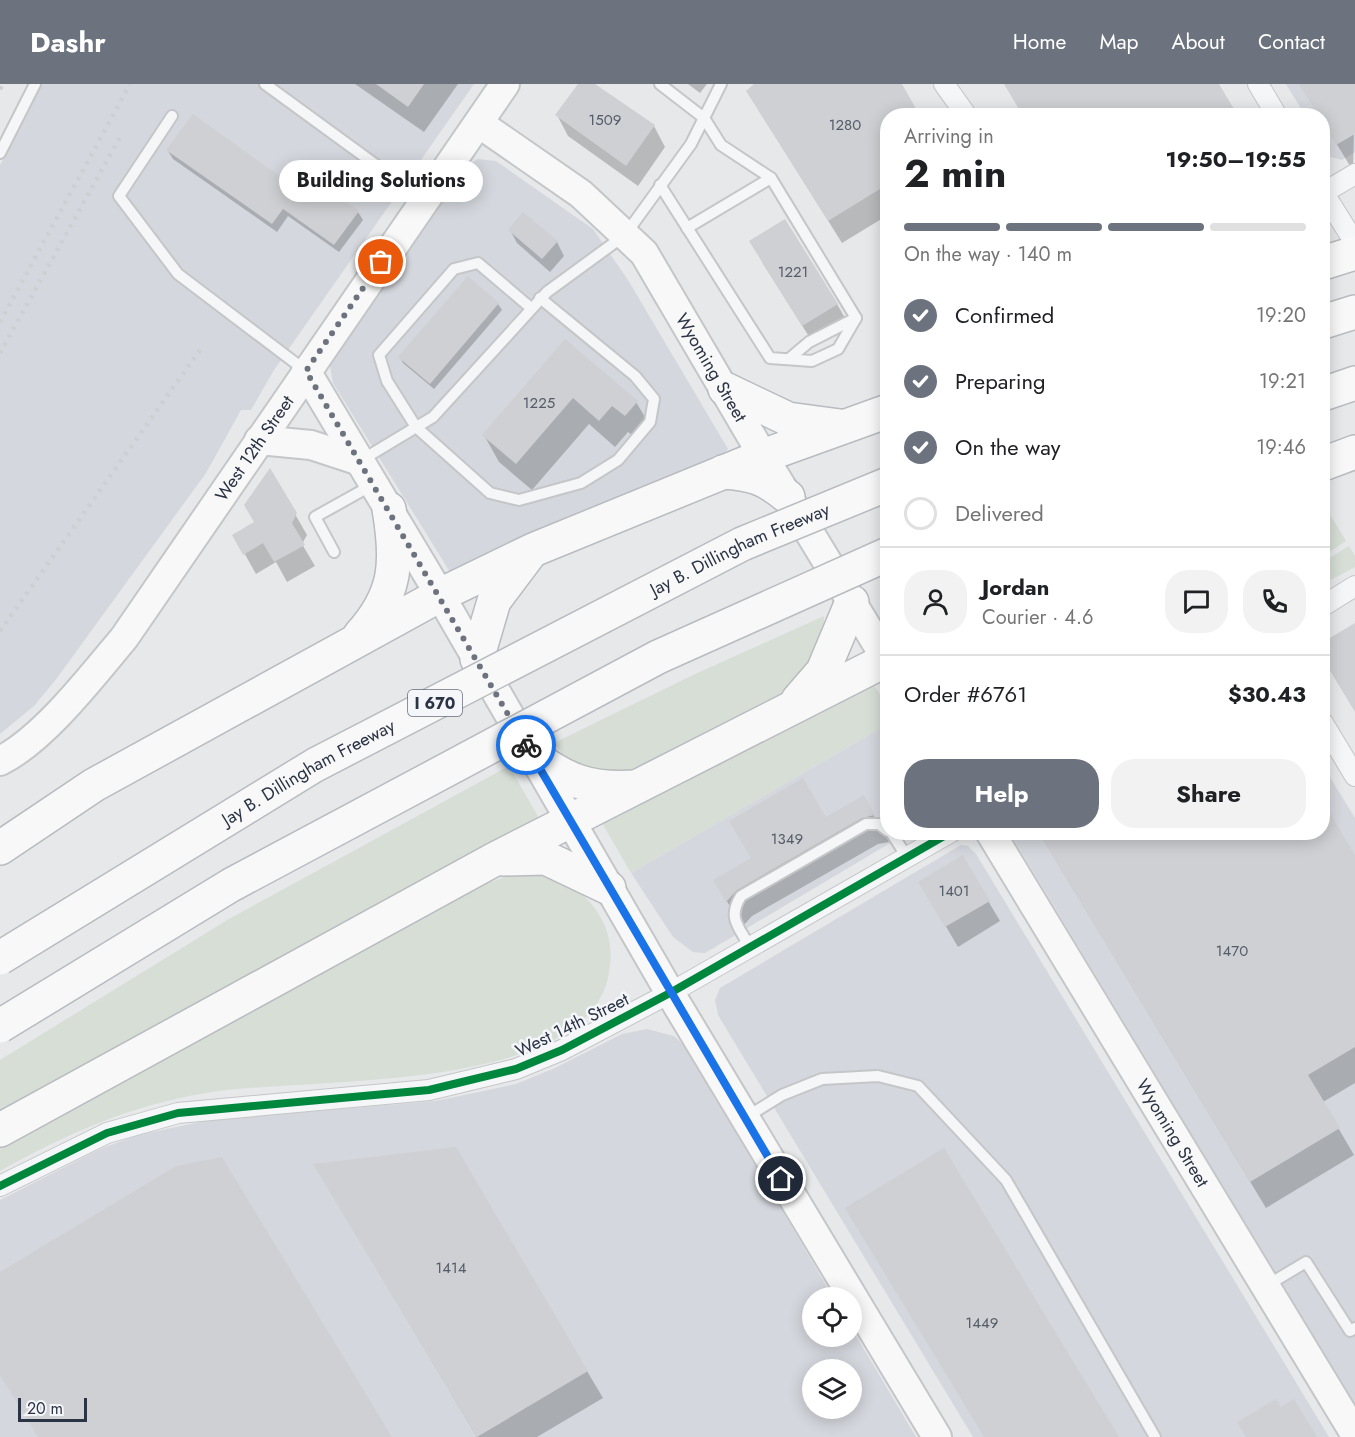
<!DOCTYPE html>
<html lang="en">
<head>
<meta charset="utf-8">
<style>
	:root { --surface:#fff; --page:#f2f2f2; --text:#202124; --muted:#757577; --line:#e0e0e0; --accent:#6c737f }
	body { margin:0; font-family:Jost,sans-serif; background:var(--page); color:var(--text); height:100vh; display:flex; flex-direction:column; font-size:22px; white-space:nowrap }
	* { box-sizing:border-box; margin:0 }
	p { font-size:20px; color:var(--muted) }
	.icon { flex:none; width:33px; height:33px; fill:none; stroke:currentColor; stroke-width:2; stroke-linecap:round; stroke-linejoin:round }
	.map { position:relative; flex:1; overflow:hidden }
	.drawer { position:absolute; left:880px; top:24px; width:450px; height:732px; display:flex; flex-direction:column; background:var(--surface); border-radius:24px; box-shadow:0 3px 15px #0003 }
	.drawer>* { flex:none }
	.controls { position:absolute; left:802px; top:1203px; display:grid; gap:12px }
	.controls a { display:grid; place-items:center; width:60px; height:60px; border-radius:50%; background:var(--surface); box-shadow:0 3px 15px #0003; font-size:30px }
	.scale { position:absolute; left:18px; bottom:15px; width:69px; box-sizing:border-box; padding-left:6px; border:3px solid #2b3445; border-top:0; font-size:16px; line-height:21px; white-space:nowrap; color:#2b3445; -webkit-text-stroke:4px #f4f6f9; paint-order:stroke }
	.pin { position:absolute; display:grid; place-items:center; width:51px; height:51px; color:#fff; margin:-26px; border:3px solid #fff; border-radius:50%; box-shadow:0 2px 6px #0007 }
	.courier { position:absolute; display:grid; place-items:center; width:60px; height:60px; margin:-30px; border:4px solid #1a73e8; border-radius:50%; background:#fff; color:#222; box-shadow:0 2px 8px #0007 }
	.bubble { position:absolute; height:42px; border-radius:21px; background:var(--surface); box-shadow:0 3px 15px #0003; font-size:20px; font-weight:700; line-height:42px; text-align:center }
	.headline em { font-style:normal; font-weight:700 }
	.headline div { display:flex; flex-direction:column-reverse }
	.headline { display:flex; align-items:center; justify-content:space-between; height:102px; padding:0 24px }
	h1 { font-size:39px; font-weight:700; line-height:45px }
	.bar { display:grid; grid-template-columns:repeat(4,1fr); gap:9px 6px; align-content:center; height:72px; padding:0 24px }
	.bar i { height:8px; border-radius:4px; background:var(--line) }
	.bar .on { background:var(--accent) }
	.bar p { grid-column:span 4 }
	.line { display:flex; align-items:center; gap:15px; padding:0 24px; border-top:2px solid var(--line) }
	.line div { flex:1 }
	.round { display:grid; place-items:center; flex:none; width:63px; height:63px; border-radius:24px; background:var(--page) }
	ol { padding:0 24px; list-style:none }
	li { display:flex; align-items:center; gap:18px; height:66px }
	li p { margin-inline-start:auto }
	li .icon { padding:6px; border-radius:50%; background:var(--accent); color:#fff; stroke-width:4 }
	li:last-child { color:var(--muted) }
	li i { width:33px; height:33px; border:3px solid var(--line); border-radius:50% }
	.action { display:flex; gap:12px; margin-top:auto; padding:12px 24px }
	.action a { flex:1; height:69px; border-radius:24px; background:var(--accent); color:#fff; font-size:24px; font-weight:700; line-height:69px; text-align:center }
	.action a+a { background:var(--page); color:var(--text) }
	header { display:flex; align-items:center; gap:36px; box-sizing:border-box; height:84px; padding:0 30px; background:var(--accent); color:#fff }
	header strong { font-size:28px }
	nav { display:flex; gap:33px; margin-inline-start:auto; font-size:21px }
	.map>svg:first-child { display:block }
	.built { fill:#d4d7dd; fill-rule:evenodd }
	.green { fill:#d6ded6 }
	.shadow { fill:#0003 }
	.building { fill:#ced0d3 }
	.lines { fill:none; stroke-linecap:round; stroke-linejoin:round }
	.lane-casing { stroke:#c4c6c8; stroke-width:14 }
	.street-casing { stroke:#c4c6c8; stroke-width:22 }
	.secondary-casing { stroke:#c4c6c8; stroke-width:32 }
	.highway-casing { stroke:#b8bbbf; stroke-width:36 }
	.lane { stroke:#f5f6f7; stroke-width:10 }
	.street { stroke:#f5f6f7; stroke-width:20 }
	.secondary { stroke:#f8f8f8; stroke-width:28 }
	.highway { stroke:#f8f8f8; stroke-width:33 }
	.rail { stroke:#cecfd2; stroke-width:4.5; stroke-dasharray:3 6; stroke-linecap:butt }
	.highway-bridge-casing { stroke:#b8bbbf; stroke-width:36; stroke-linecap:butt }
	.highway-bridge { stroke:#f8f8f8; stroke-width:33 }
	.cycleway-casing { stroke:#f4f6f9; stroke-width:11 }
	.cycleway { stroke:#00873e; stroke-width:8 }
	.done { stroke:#6c737f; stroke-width:6; stroke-dasharray:0 10.8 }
	.route { stroke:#1a73e8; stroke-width:8 }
	.labels { text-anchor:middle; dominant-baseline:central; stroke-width:5; stroke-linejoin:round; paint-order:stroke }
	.number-label { font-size:15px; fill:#545c69 }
	.shield { fill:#f4f6f9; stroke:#676e7b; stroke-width:1.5 }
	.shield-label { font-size:16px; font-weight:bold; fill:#2b3445 }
	.street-label { font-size:18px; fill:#2b3445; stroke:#f4f6f9 }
</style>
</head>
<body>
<header>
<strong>Dashr</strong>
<nav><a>Home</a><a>Map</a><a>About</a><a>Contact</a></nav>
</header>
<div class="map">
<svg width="1355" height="1353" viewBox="0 0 1355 1353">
	<rect width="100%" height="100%" fill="#e6e8ea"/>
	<!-- built -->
	<g class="built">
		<polygon points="42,0 474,0 274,286 251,326 241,326 206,389 57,594 34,622 0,650 0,81"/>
		<polygon points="1286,0 1355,0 1355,68 1342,76 1330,73 1323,62 1323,32 1305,31"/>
		<polygon points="478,75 496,77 593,145 628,196 728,365 723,371 450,488 333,299 330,282 334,271 465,83"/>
		<polygon points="888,640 888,748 907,749 705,869 693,868 673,853 631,789"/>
		<polygon points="1323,682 1355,734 1355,1321 1010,749 1323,748"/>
		<polygon points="961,761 968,762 976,770 1329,1353 973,1353 718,931 715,916 720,904"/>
		<path d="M647,945L674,952L686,963L833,1213L813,1214V1252H852V1245L916,1353H0V1116L100,1065L138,1051L210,1036L435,1017L479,1008L516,1000L555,984L622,950ZM813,1286H852V1324H813Z"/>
	</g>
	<!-- green -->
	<g class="green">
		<polygon points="1323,419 1346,457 1323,472"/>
		<polygon points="1349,462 1355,472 1355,483 1323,500 1323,478"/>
		<polygon points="824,532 824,555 790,608 630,689 597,688 575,679 564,672 554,659 693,591"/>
		<polygon points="872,598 888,623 888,640 631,789 602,739"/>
		<polygon points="509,682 540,736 0,1029 0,976 229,835"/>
		<path d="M518,788C555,792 575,795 598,829C610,848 613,867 609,889C588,1013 299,992 206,1009C129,1022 68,1049 0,1087V1063L478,803Z"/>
	</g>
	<!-- shadow -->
	<g class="shadow">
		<polygon points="355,0 458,0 424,48"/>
		<polygon points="580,0 592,0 654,42 665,63 638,102 568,52 557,31"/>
		<polygon points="688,0 707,0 700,9"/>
		<polygon points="756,0 900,0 888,32 888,131 842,159 762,31"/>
		<polygon points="1307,0 1355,0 1353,87 1323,37 1323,32"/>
		<polygon points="168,67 307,113 358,128 363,136 339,168 288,132 277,148 173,75"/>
		<polygon points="510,146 557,158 564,172 550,188 517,159"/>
		<polygon points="762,178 837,220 849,241 815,262"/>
		<polygon points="498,220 502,226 434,305 403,279 400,273"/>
		<polygon points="565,257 636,318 652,345 641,358 628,348 615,363 589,340 532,406 499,378 484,351"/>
		<polygon points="295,430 307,451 302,460 315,482 287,498 276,478 256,490 234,451"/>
		<polygon points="863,713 889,758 878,760 752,832 742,843 715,797"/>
		<polygon points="1323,721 1355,774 1355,999 1323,1018 1354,1071 1266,1124 1053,772 1323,748"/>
		<polygon points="962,773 1000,837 958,863 920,798"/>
		<polygon points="455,1065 603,1314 537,1353 477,1353 331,1108"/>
	</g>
	<!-- building -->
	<g class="building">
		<polygon points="376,0 424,0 408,23"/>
		<polygon points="578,0 595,0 655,41 626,82 555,31"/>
		<polygon points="754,0 902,0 920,32 888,32 888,100 828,137 746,7"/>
		<polygon points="1004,0 1219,0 1238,32 1023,32"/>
		<polygon points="1299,0 1355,0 1355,50 1336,61 1323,39 1323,32 1319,32"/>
		<polygon points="193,30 306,111 317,97 359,127 334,161 283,125 272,140 166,66"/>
		<polygon points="523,128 558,157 542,175 508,146"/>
		<polygon points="785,135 838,220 802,242 749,157"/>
		<polygon points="468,192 499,219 430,300 398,273"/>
		<polygon points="565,255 638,317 625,332 612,322 599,337 573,314 516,380 482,351"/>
		<polygon points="270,384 297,429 292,439 305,461 274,478 263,459 243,471 232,451 254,438 244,421"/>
		<polygon points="1355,539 1355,628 1323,575 1323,558"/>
		<polygon points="803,694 826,733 864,711 875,731 862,734 737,806 726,818 713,796 751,774 729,737"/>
		<polygon points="1323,718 1355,771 1355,963 1308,991 1340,1044 1250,1098 1038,748 1323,748"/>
		<polygon points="963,771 990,817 945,843 918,798"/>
		<polygon points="456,1063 588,1287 477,1353 313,1080"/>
		<polygon points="944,1064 1119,1353 984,1353 845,1124"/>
		<polygon points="222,1073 392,1353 38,1353 0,1291 0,1188 176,1082"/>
		<polygon points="1276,1315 1281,1323 1294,1315 1317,1353 1246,1353 1237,1338"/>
	</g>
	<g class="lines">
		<!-- lane casing -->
		<g class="lane-casing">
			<g id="lane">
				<polyline points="265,0 424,116"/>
				<polyline points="660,0 704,34 721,61 771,94 856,234 838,265 812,277 770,274 660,101"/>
				<polyline points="172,32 119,112 178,190 306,287"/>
				<polyline points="0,69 35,0"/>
				<polyline points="687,144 771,94"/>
				<polyline points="531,224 478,179 454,185 379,271 387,297 416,343 490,409 519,416 581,399 618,376 650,338 654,315 635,292 540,214"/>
				<polyline points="790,274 809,258 856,234"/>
				<polyline points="360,377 433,333 547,208 625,151 691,60 721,0"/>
				<polyline points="334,468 315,433 374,400"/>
				<polyline points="891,748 907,773"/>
				<path d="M750,863C739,843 727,834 741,812L866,740H879L888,747"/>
				<polyline points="745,1034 782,1011 822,995 878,992 918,1002 1006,1096 1155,1353"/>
				<polyline points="1266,1202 1306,1178 1350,1247 1355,1244"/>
			</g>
		</g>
		<!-- street casing -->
		<g class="street-casing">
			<g id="street">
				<polyline points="944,0 967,32"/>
				<polyline points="1258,0 1277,32"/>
				<polyline points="1323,108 1355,159"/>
				<polyline points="1323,109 1355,90"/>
				<polyline points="1323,522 1355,502"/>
				<polyline points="1323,639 1355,692"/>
				<polyline points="0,1102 107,1049 178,1029 429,1006 516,985 562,966 670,909 951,748"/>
			</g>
		</g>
		<!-- secondary casing -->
		<g class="secondary-casing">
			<g id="secondary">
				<path id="s1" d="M480,40L581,110L644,169L763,372L888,578"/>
				<polyline points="306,287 440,511 670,909 937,1353"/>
				<polyline points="259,356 311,361 360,377"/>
				<path id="s2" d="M0,677C44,655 92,592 124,554L505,0"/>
				<path id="s3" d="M990,748L1355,1350"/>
			</g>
		</g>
		<!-- highway casing -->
		<g class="highway-casing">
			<g id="highway">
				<polyline points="1323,179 1355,169"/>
				<polyline points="1323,238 1355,228"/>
				<polyline points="725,305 788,335 840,342"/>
				<polyline points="1323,310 1355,299"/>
				<polyline points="1323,380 1355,368"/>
				<path d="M723,388C753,390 765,394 788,413"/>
				<path d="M360,551C397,510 398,478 389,425"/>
				<polyline points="477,575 494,517 530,469"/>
				<polyline points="798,616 823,587 852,518"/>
				<path d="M531,670C566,697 590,706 635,703"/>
				<polyline points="0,764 94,701 440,511 533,466 763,372 888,327"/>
				<polyline points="503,775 546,774 609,804"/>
				<polyline points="0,1046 495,775 888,575"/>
			</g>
		</g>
		<!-- lane -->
		<use href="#lane" class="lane"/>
		<!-- street -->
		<use href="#street" class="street"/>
		<!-- secondary -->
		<use href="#secondary" class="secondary"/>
		<!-- highway -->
		<use href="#highway" class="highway"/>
		<!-- rail -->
		<g class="rail">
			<polyline points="0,5 3,0"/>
			<polyline points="0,238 130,0"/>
			<polyline points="0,269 120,53"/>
			<polyline points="0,547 202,263"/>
		</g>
		<!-- highway-bridge casing -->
		<g class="highway-bridge-casing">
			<g id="highway-bridge">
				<path id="s4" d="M0,874L315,681L742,460L888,400"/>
				<polyline points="0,942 231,801 658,573 888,470"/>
			</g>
		</g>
		<!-- highway-bridge -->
		<use href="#highway-bridge" class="highway-bridge"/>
		<!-- cycleway casing -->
		<g class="cycleway-casing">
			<polyline id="cycleway" points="0,1102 107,1049 178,1029 429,1006 516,985 562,966 670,909 951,748"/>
		</g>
		<!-- cycleway -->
		<use href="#cycleway" class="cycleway"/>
	</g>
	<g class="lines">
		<!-- done -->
		<polyline class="done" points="381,178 306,287 526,661"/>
		<!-- route -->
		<polyline class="route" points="526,661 781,1095"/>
	</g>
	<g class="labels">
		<!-- number labels -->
		<g class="number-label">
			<text x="605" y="36">1509</text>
			<text x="845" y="41">1280</text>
			<text x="793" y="188">1221</text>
			<text x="539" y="319">1225</text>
			<text x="787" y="755">1349</text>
			<text x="954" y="807">1401</text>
			<text x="1232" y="867">1470</text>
			<text x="451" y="1184">1414</text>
			<text x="982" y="1239">1449</text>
		</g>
		<!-- shield labels -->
		<rect class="shield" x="408" y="606" width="54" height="26" rx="4.5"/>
		<g class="shield-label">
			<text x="435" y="619">I 670</text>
		</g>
		<!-- street labels -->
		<g class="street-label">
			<text stroke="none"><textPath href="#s1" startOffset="342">Wyoming Street</textPath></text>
			<text stroke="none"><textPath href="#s2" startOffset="406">West 12th Street</textPath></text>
			<text stroke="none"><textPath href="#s4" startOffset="846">Jay B. Dillingham Freeway</textPath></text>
			<text stroke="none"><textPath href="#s4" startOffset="360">Jay B. Dillingham Freeway</textPath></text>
			<text transform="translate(572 941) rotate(-26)">West 14th Street</text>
			<text stroke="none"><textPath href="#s3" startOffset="352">Wyoming Street</textPath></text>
		</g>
	</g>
</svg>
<div class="controls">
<a><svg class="icon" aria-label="locate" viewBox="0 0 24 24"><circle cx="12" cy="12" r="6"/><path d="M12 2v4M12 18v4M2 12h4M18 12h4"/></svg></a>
<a><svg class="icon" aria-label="layers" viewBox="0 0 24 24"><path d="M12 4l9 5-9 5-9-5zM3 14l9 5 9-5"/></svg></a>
</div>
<div class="scale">20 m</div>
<div class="pin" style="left:381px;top:178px;background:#ea580c"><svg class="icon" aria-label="bag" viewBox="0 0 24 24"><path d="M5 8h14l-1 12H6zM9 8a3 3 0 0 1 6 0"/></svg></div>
<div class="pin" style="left:781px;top:1095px;background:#1f2937"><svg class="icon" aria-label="home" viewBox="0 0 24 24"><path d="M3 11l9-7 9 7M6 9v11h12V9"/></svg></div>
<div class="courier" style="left:526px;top:661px"><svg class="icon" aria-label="bike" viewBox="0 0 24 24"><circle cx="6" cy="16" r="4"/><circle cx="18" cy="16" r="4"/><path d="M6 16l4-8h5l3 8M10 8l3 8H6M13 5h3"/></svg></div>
<div class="bubble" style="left:279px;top:76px;width:204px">Building Solutions</div>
<section class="drawer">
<div class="headline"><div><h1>2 min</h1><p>Arriving in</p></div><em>19:50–19:55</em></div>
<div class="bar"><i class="on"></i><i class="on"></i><i class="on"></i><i></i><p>On the way · 140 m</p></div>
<ol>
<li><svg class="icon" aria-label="check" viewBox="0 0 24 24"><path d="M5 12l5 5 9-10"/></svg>Confirmed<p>19:20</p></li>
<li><svg class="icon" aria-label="check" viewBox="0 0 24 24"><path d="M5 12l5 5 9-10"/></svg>Preparing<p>19:21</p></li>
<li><svg class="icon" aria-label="check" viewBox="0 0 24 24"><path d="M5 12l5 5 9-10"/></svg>On the way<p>19:46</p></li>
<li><i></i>Delivered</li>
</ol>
<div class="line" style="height:108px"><a class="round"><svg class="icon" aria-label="person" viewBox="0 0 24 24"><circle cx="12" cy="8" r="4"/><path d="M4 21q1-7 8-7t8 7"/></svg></a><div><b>Jordan</b><p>Courier · 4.6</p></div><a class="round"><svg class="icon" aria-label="chat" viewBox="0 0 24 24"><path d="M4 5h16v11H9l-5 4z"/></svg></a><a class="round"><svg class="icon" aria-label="phone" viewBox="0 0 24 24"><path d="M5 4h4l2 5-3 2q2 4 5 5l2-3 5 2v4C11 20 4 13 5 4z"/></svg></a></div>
<div class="line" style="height:78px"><div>Order #6761</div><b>$30.43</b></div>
<div class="action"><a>Help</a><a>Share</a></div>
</section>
</div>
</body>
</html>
